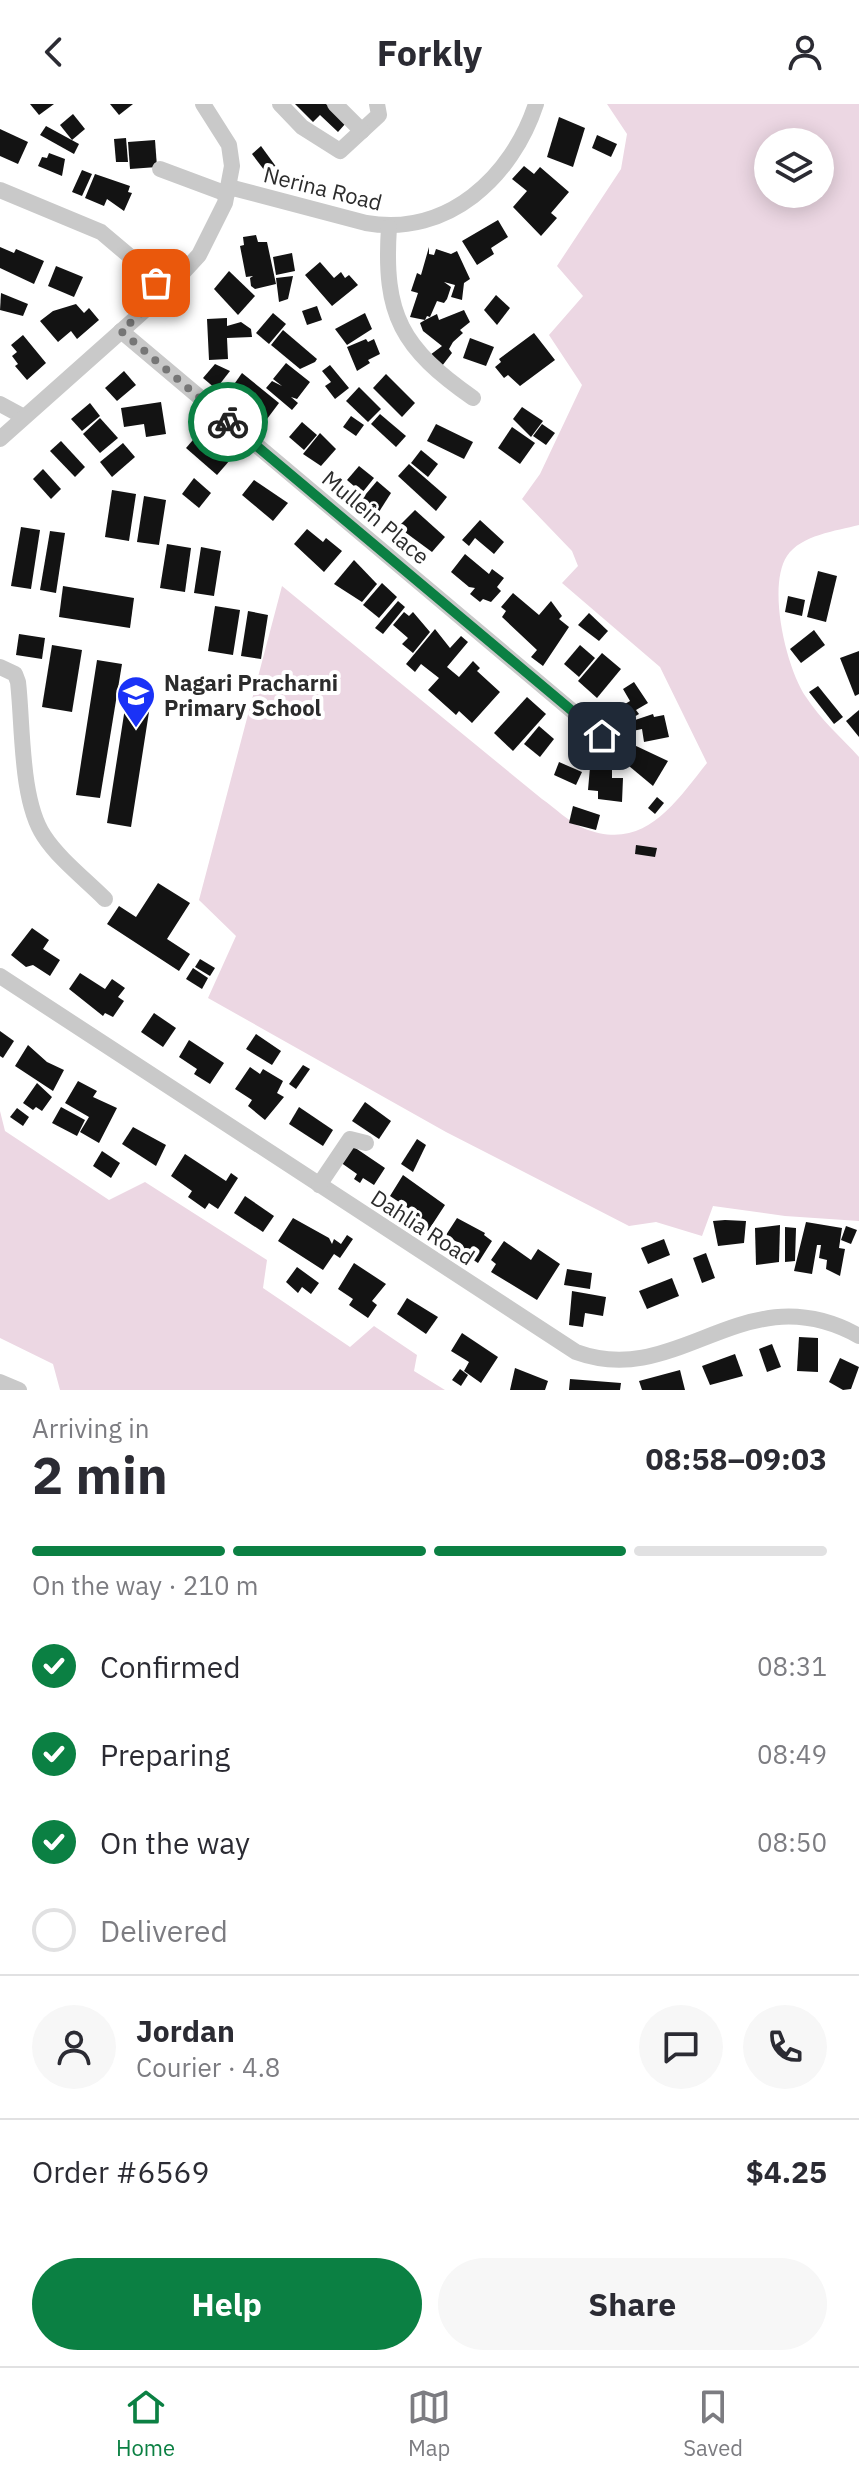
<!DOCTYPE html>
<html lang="en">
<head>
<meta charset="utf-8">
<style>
	:root { --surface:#fff; --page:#f7f7f7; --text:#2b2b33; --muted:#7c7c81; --line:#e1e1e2; --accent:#0b8043 }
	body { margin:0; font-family:"IBM Plex Sans",sans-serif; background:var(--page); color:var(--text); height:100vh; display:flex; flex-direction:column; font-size:30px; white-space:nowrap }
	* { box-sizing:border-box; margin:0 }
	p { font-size:26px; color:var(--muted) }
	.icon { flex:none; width:44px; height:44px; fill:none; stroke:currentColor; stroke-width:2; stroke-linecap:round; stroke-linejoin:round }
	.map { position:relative; height:1286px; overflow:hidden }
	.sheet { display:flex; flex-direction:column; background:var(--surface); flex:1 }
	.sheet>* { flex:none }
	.controls { position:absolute; left:754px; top:24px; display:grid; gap:16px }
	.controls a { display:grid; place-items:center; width:80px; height:80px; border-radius:50%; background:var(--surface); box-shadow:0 4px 20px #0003; font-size:40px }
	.pin { position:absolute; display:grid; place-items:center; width:68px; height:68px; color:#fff; margin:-34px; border-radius:16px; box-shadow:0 4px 12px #0006 }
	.courier { position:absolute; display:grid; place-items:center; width:80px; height:80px; margin:-40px; border:6px solid #0b8043; border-radius:50%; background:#fff; color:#222; box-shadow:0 2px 10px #0007 }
	.overview em { font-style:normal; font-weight:800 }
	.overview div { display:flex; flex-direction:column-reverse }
	.overview { display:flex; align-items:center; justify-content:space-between; height:136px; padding:0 32px }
	h1 { font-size:52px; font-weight:800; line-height:60px }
	.bar { display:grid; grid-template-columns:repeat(4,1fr); gap:12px 8px; align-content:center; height:96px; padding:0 32px }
	.bar i { height:10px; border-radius:6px; background:var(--line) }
	.bar .active { background:var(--accent) }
	.bar p { grid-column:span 4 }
	.line { display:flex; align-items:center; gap:20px; padding:0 32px; border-top:2px solid var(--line) }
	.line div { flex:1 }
	.round { display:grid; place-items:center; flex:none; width:84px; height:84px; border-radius:42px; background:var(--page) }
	ol { padding:0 32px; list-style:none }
	li { display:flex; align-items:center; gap:24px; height:88px }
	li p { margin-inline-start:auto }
	li .icon { padding:8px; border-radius:50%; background:var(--accent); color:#fff; stroke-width:4 }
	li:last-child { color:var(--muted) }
	li i { width:44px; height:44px; border:4px solid var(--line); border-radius:50% }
	.primary-button { display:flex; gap:16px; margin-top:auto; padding:16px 32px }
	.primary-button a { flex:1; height:92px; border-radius:48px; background:var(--accent); color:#fff; font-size:32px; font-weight:800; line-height:92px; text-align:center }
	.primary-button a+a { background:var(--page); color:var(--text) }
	header { display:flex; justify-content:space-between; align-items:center; height:104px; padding:0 32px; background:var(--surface); font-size:36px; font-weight:800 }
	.tab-bar { display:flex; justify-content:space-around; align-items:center; height:112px; border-top:2px solid var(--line); background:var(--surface); font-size:22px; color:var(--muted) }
	.tab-bar a { display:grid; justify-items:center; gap:4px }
	.tab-bar .active { color:var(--accent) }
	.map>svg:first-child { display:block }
	.green { fill:#ecd7e3; fill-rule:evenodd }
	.building { fill:#131313 }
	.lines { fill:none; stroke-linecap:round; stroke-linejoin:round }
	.minor { stroke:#c9c9c9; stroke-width:16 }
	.done { stroke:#767676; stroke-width:8; stroke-dasharray:0 14.4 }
	.route { stroke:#0b8043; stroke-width:10 }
	.labels { text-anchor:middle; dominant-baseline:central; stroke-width:8; stroke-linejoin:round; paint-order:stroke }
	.street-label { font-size:22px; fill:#2c2c2c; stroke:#fff }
	.poi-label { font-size:22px; font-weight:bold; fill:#2c2c2c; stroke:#fff; text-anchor:start }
</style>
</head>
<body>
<header><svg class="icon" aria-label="back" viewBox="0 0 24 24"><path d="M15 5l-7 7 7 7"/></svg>Forkly<svg class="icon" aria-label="person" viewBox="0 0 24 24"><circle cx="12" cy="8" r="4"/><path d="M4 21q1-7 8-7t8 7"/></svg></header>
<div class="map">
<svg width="859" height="1286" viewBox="0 0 859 1286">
	<rect width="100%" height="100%" fill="#fff"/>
	<!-- green -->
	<g class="green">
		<path d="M607,0H859V421C836,427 801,431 787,452C767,482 786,564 806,593C820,615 842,634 859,653V1117L785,1112L713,1102L702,1132L656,1118L629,1122L446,1028L208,894L236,832L199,796L282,482L542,695C555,704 569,718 583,724C644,749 674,700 707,659L660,563L562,479L578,462L572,447L522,395L540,370L582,281L549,231L583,192L557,162L621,65L627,30ZM768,38H820V90H768Z"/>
		<polygon points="0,1007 5,1027 109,1096 145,1078 267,1156 263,1184 350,1243 374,1222 417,1251 414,1267 445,1286 60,1286 53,1260 0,1234"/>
	</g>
	<!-- building -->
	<g class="building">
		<polygon points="30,0 54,0 39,11"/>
		<polygon points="110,0 133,0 119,11"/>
		<polygon points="295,0 326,0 346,19 338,28 320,11 313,18"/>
		<polygon points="73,10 85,25 72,36 60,21"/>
		<polygon points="559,13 585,24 573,63 547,53"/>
		<polygon points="46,22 79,40 74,50 40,31"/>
		<polygon points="0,25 28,38 18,60 0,52"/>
		<polygon points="597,31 617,40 611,53 592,44"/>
		<polygon points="126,34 128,58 116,58 114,35"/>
		<polygon points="155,36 157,63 130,65 128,38"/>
		<polygon points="261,42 277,64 268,71 252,50"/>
		<polygon points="49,49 65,55 62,72 38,62 42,53 47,54"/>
		<polygon points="524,62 534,70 540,63 569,88 551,109 557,114 541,132 513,103 527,87 512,75"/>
		<polygon points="82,66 92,70 82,92 72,88"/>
		<polygon points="95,70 130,82 128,88 132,89 124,107 107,95 104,102 85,94"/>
		<polygon points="498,116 508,133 491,144 494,150 477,161 462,137"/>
		<polygon points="256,131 258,138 267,138 276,180 255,185 251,182 250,174 253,172 246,173 240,142 244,141 243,133"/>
		<polygon points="0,143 14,149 16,145 44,157 34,180 0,164"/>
		<polygon points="429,143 429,150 434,151 436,145 451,150 457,147 470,175 464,179 462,196 451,193 455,181 444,178 451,183 447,195 444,199 437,197 430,213 427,212 425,216 437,210 439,216 464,206 470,218 460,226 463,229 453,238 449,245 452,249 442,262 430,251 442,242 423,227 420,219 425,216 410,213 418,189 411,187 417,169 421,171"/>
		<polygon points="292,149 295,167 276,171 273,153"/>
		<polygon points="320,158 334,174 341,168 345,174 349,171 358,181 332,202 305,171"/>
		<polygon points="56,162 83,173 74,193 48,182"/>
		<polygon points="229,167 255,192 238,211 214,185"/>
		<polygon points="293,172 288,195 279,198 276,174"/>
		<polygon points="1,189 28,200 23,212 0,206"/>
		<polygon points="496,191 510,204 497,221 484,206"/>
		<polygon points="76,200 84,209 89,204 99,216 77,235 71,227 58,238 40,217 53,207"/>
		<polygon points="317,202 322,216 307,221 302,207"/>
		<polygon points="273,209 286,220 269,240 256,229"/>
		<polygon points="365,209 372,225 347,241 335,225"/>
		<polygon points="227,214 227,222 241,218 251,225 252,233 227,234 228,255 209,256 207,215"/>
		<polygon points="283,226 317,255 315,258 300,265 271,241"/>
		<polygon points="534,229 555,256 520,282 508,271 504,274 495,263 501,258 499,255"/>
		<polygon points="23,231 46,259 27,276 15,262 18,260 12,252 17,248 11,241"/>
		<polygon points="470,234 494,243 486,262 463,254"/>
		<polygon points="366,235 368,238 374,235 380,250 368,256 370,259 357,267 347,243"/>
		<polygon points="286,259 310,278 297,295 291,293 298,299 292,306 266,284 272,277 282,282 273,275"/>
		<polygon points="215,260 230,267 216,285 203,274"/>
		<polygon points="330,261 349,284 335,295 325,282 331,278 322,267"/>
		<polygon points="124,267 136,281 117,297 105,284"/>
		<polygon points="242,269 279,299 267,315 230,286"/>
		<polygon points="386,270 415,299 402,313 373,284"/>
		<polygon points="359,283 381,305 368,318 346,297"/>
		<polygon points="161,298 166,330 146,333 144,320 124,323 121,304"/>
		<polygon points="90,299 100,312 82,327 71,315"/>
		<polygon points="522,303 543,317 531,333 513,315"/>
		<polygon points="380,310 406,332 396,343 371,320"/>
		<polygon points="351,312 364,321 356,332 343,323"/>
		<polygon points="100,314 118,334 100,349 83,330"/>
		<polygon points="302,318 317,331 304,346 289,333"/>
		<polygon points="436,320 473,338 464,355 427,337"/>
		<polygon points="542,320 555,329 546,341 533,332"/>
		<polygon points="512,323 535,339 520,360 498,344"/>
		<polygon points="199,329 230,356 217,371 186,344"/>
		<polygon points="320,329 336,345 321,362 303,350"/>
		<polygon points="61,337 85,363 75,373 50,347"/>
		<polygon points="123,339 135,353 112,373 100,358"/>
		<polygon points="421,346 438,360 428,373 411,359"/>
		<polygon points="409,360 447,393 436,407 398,372"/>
		<polygon points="359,362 374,374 362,389 347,376"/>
		<polygon points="43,365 61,385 51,395 33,375"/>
		<polygon points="194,374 211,389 199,404 182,390"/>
		<polygon points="254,376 288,399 273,417 242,391"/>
		<polygon points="377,377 391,389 377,411 360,397"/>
		<polygon points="112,386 136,390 129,437 105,433"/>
		<polygon points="144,392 166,396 159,441 137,438"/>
		<polygon points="415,406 445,433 432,448 398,423"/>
		<polygon points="480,416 504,438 494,450 475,434 469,442 462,436"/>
		<polygon points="21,423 40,426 31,485 11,482"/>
		<polygon points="307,425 323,438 326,434 342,447 324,468 294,440"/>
		<polygon points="50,427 65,429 56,489 40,486"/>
		<polygon points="167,440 191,444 185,488 160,484"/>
		<polygon points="201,443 221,447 214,492 194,489"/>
		<polygon points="465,450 489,470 492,465 504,474 497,483 501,487 491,498 483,495 480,498 470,490 475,484 469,483 451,468"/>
		<polygon points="354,456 377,480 362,498 334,480"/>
		<polygon points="818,467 837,472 826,518 807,513"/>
		<polygon points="382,479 397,493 379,514 363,501"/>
		<polygon points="63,482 134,494 130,524 59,513"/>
		<polygon points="513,489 539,511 551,497 562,512 559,515 569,523 543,562 531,553 537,546 502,513 506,507 501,503"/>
		<polygon points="788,492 805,496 802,512 785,508"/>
		<polygon points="398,497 405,503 383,530 375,524"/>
		<polygon points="215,502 240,506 233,551 208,547"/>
		<polygon points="248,507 268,511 261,555 241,552"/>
		<polygon points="404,508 409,512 413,508 430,528 413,549 402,540 408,534 393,521"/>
		<polygon points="589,509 608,527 599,537 578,521"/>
		<polygon points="435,525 450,544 461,532 468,538 447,563 459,573 473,557 480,564 477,567 500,588 472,619 459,607 456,611 428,586 439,574 421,560 415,568 406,560"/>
		<polygon points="814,526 825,541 801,559 790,545"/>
		<polygon points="19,530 45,534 42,555 16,551"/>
		<polygon points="52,541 82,546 72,608 42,603"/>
		<polygon points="580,541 595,554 579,573 564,560"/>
		<polygon points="859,547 859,590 855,592 840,554"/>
		<polygon points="602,549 621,565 597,594 578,577"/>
		<polygon points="97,556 122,560 100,694 76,691"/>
		<polygon points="634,578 648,599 636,606 639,610 624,619 615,606 630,597 623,585"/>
		<polygon points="818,582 843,613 834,620 809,588"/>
		<polygon points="127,591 151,595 131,723 107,719"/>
		<polygon points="527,593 546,610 513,647 494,629"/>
		<polygon points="859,606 859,633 846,617"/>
		<polygon points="653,610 654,613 664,611 669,633 644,638 642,625 628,628 626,619"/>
		<polygon points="539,622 554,635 540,653 524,640"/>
		<polygon points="634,641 668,657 653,682 623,657"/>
		<polygon points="559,658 582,668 576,681 554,671"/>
		<polygon points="590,663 612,664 612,674 623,674 622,698 598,695 598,687 588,686"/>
		<polygon points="657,693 664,699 655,710 648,704"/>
		<polygon points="573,702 600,711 596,726 569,719"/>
		<polygon points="636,741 657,744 655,753 635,750"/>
		<polygon points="158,779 190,799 167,835 190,850 179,867 107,820 119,802 136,813"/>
		<polygon points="32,824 49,836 43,845 60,856 50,872 33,861 26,863 11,851"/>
		<polygon points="200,855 215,864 210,872 195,863"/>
		<polygon points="193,864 208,874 202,885 186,875"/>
		<polygon points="80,869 105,885 112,875 125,884 118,893 124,897 113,913 105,909 103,912 69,885"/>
		<polygon points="154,909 176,924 163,943 141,928"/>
		<polygon points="0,927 14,937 3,954 0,952"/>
		<polygon points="256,930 281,947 272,961 246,945"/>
		<polygon points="189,936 224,959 210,980 194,970 197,965 179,953"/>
		<polygon points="28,941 47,958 64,966 53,987 15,962"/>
		<polygon points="303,961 310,965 296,985 289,980"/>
		<polygon points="250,963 260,970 263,965 283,977 277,989 284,993 265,1016 248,1002 252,996 235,985"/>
		<polygon points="78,977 97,987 93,993 117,1004 99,1039 80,1028 89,1013 65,999"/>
		<polygon points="37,979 52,993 42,1007 36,1003 33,1006 23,999"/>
		<polygon points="365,998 391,1017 379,1035 352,1017"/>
		<polygon points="61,1003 85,1016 77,1032 52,1019"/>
		<polygon points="299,1003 333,1026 323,1042 289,1020"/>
		<polygon points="17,1004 29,1013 23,1022 10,1013"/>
		<polygon points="133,1023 166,1041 156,1062 122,1040"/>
		<polygon points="417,1035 426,1041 413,1068 401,1060"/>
		<polygon points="351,1041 385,1064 374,1081 363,1074 360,1079 354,1075 357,1070 340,1058"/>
		<polygon points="102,1047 120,1059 111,1074 93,1062"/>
		<polygon points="185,1050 226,1077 231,1069 238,1074 218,1105 209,1099 205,1105 188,1093 192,1087 171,1072"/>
		<polygon points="403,1071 445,1101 428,1127 406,1113 411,1106 390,1092"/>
		<polygon points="245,1092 274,1112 263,1128 234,1109"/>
		<polygon points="293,1114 329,1134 332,1140 334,1135 341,1140 347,1131 353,1135 340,1154 334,1150 323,1166 278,1137"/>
		<polygon points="457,1114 485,1129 484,1131 492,1137 478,1159 460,1147 463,1142 446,1131"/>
		<polygon points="725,1116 746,1117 744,1139 718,1142 713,1117"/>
		<polygon points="806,1118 842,1124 839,1144 845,1145 840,1172 826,1165 827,1156 819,1154 821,1141 817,1141 812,1170 794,1167"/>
		<polygon points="780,1121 779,1158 756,1161 755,1124"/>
		<polygon points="846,1122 857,1126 851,1140 841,1136"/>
		<polygon points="785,1123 796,1124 795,1157 785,1158"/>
		<polygon points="664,1135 670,1151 648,1160 641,1144"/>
		<polygon points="504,1137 531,1156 538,1145 560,1160 537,1196 491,1168 496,1160 491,1156"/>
		<polygon points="706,1149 715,1174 702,1179 693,1154"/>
		<polygon points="354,1159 386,1180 372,1197 377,1201 368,1214 349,1201 353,1195 338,1185"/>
		<polygon points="297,1163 319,1179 311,1190 302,1183 298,1189 286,1178"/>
		<polygon points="567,1165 592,1169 590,1185 564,1181"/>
		<polygon points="672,1174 679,1192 647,1205 639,1187"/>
		<polygon points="572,1187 606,1193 603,1212 585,1209 583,1223 569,1221"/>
		<polygon points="407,1194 438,1213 426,1230 397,1210"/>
		<polygon points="462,1229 498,1253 481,1279 464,1267 469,1258 451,1247"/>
		<polygon points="799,1233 818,1234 818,1268 797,1267"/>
		<polygon points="772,1240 781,1263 767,1268 759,1245"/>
		<polygon points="735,1250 743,1272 710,1281 702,1262"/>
		<polygon points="840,1254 859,1263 851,1285 843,1286 829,1278"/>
		<polygon points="515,1264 548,1277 545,1286 510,1286"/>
		<polygon points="460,1265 468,1271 461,1282 452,1276"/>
		<polygon points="680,1266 685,1286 642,1286 639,1277"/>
		<polygon points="570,1275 621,1279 620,1286 569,1286"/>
	</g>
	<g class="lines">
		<!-- minor -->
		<g class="minor">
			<polyline points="280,0 302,23 340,47 379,11 377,0"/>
			<polyline points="335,0 362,27"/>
			<polyline points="160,65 227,90"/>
			<path d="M229,83L366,119C448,133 512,73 536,0"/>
			<polyline points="0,86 101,128 146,166 164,189"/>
			<path d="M389,123C383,212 402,244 473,294"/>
			<polyline points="121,227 602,632"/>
			<polyline points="0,300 24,313"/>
			<polyline points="0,335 164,189 199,151 225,99 232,62 229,41 203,0"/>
			<path d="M0,563L15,570L18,578C23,621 20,696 44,732C59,755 85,775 105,795"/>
			<path d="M0,872L576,1248C680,1286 744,1168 859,1232"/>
			<polyline points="319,1081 350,1035 366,1039"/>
			<polyline points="0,1278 19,1286"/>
		</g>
	</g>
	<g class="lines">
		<!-- done -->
		<polyline class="done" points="156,179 164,189 121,227 228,318"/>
		<!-- route -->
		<polyline class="route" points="228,318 602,632"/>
	</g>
	<!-- icons -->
	<defs>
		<g id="school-pin" transform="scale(2)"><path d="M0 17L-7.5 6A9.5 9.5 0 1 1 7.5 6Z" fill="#1a32f7" stroke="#fff"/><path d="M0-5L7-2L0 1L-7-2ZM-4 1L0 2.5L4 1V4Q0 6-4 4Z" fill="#fff"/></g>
	</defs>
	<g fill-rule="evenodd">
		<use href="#school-pin" x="136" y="591"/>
	</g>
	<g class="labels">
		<!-- street labels -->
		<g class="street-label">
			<text transform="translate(323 84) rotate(14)">Nerina Road</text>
			<text transform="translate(376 413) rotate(40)">Mullein Place</text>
			<text transform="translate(423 1123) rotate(33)">Dahlia Road</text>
		</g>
		<!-- poi labels -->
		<g class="poi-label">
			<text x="164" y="578">Nagari Pracharni<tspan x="164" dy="25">Primary School</tspan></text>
		</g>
	</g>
</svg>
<div class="controls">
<a><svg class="icon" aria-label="layers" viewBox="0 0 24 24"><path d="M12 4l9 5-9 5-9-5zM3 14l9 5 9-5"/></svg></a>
</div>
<div class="pin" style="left:156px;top:179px;background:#ea580c"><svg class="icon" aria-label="bag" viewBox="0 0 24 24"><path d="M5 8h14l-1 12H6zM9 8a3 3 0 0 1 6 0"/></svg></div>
<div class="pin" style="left:602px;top:632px;background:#1f2937"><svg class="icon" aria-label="home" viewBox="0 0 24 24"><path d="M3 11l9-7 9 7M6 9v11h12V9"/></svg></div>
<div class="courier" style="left:228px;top:318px"><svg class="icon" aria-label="bike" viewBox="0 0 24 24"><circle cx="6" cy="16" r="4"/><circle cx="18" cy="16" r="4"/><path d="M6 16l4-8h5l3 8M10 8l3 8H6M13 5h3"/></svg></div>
</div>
<section class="sheet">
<div class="overview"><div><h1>2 min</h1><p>Arriving in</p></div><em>08:58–09:03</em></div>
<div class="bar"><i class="active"></i><i class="active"></i><i class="active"></i><i></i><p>On the way · 210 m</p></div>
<ol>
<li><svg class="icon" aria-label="check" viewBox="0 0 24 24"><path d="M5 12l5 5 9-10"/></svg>Confirmed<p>08:31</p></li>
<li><svg class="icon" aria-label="check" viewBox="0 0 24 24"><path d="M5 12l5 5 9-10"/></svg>Preparing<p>08:49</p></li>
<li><svg class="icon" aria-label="check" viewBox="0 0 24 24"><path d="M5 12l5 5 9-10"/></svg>On the way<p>08:50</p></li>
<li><i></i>Delivered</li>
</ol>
<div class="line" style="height:144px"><a class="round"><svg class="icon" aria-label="person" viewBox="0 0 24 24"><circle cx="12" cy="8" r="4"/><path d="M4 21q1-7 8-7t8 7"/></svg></a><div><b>Jordan</b><p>Courier · 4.8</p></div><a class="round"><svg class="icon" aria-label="chat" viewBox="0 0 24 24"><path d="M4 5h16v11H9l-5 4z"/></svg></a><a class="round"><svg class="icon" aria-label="phone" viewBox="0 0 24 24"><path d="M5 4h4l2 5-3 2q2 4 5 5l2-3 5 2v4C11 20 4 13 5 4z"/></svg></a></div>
<div class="line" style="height:104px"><div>Order #6569</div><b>$4.25</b></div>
<div class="primary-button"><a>Help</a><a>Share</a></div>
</section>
<nav class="tab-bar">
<a class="active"><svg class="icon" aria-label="home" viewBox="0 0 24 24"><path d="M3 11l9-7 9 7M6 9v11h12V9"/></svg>Home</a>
<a><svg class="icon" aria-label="map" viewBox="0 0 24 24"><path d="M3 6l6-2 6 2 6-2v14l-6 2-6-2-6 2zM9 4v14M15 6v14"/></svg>Map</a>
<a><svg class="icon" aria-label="saved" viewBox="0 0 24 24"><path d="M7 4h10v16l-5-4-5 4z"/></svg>Saved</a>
</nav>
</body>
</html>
